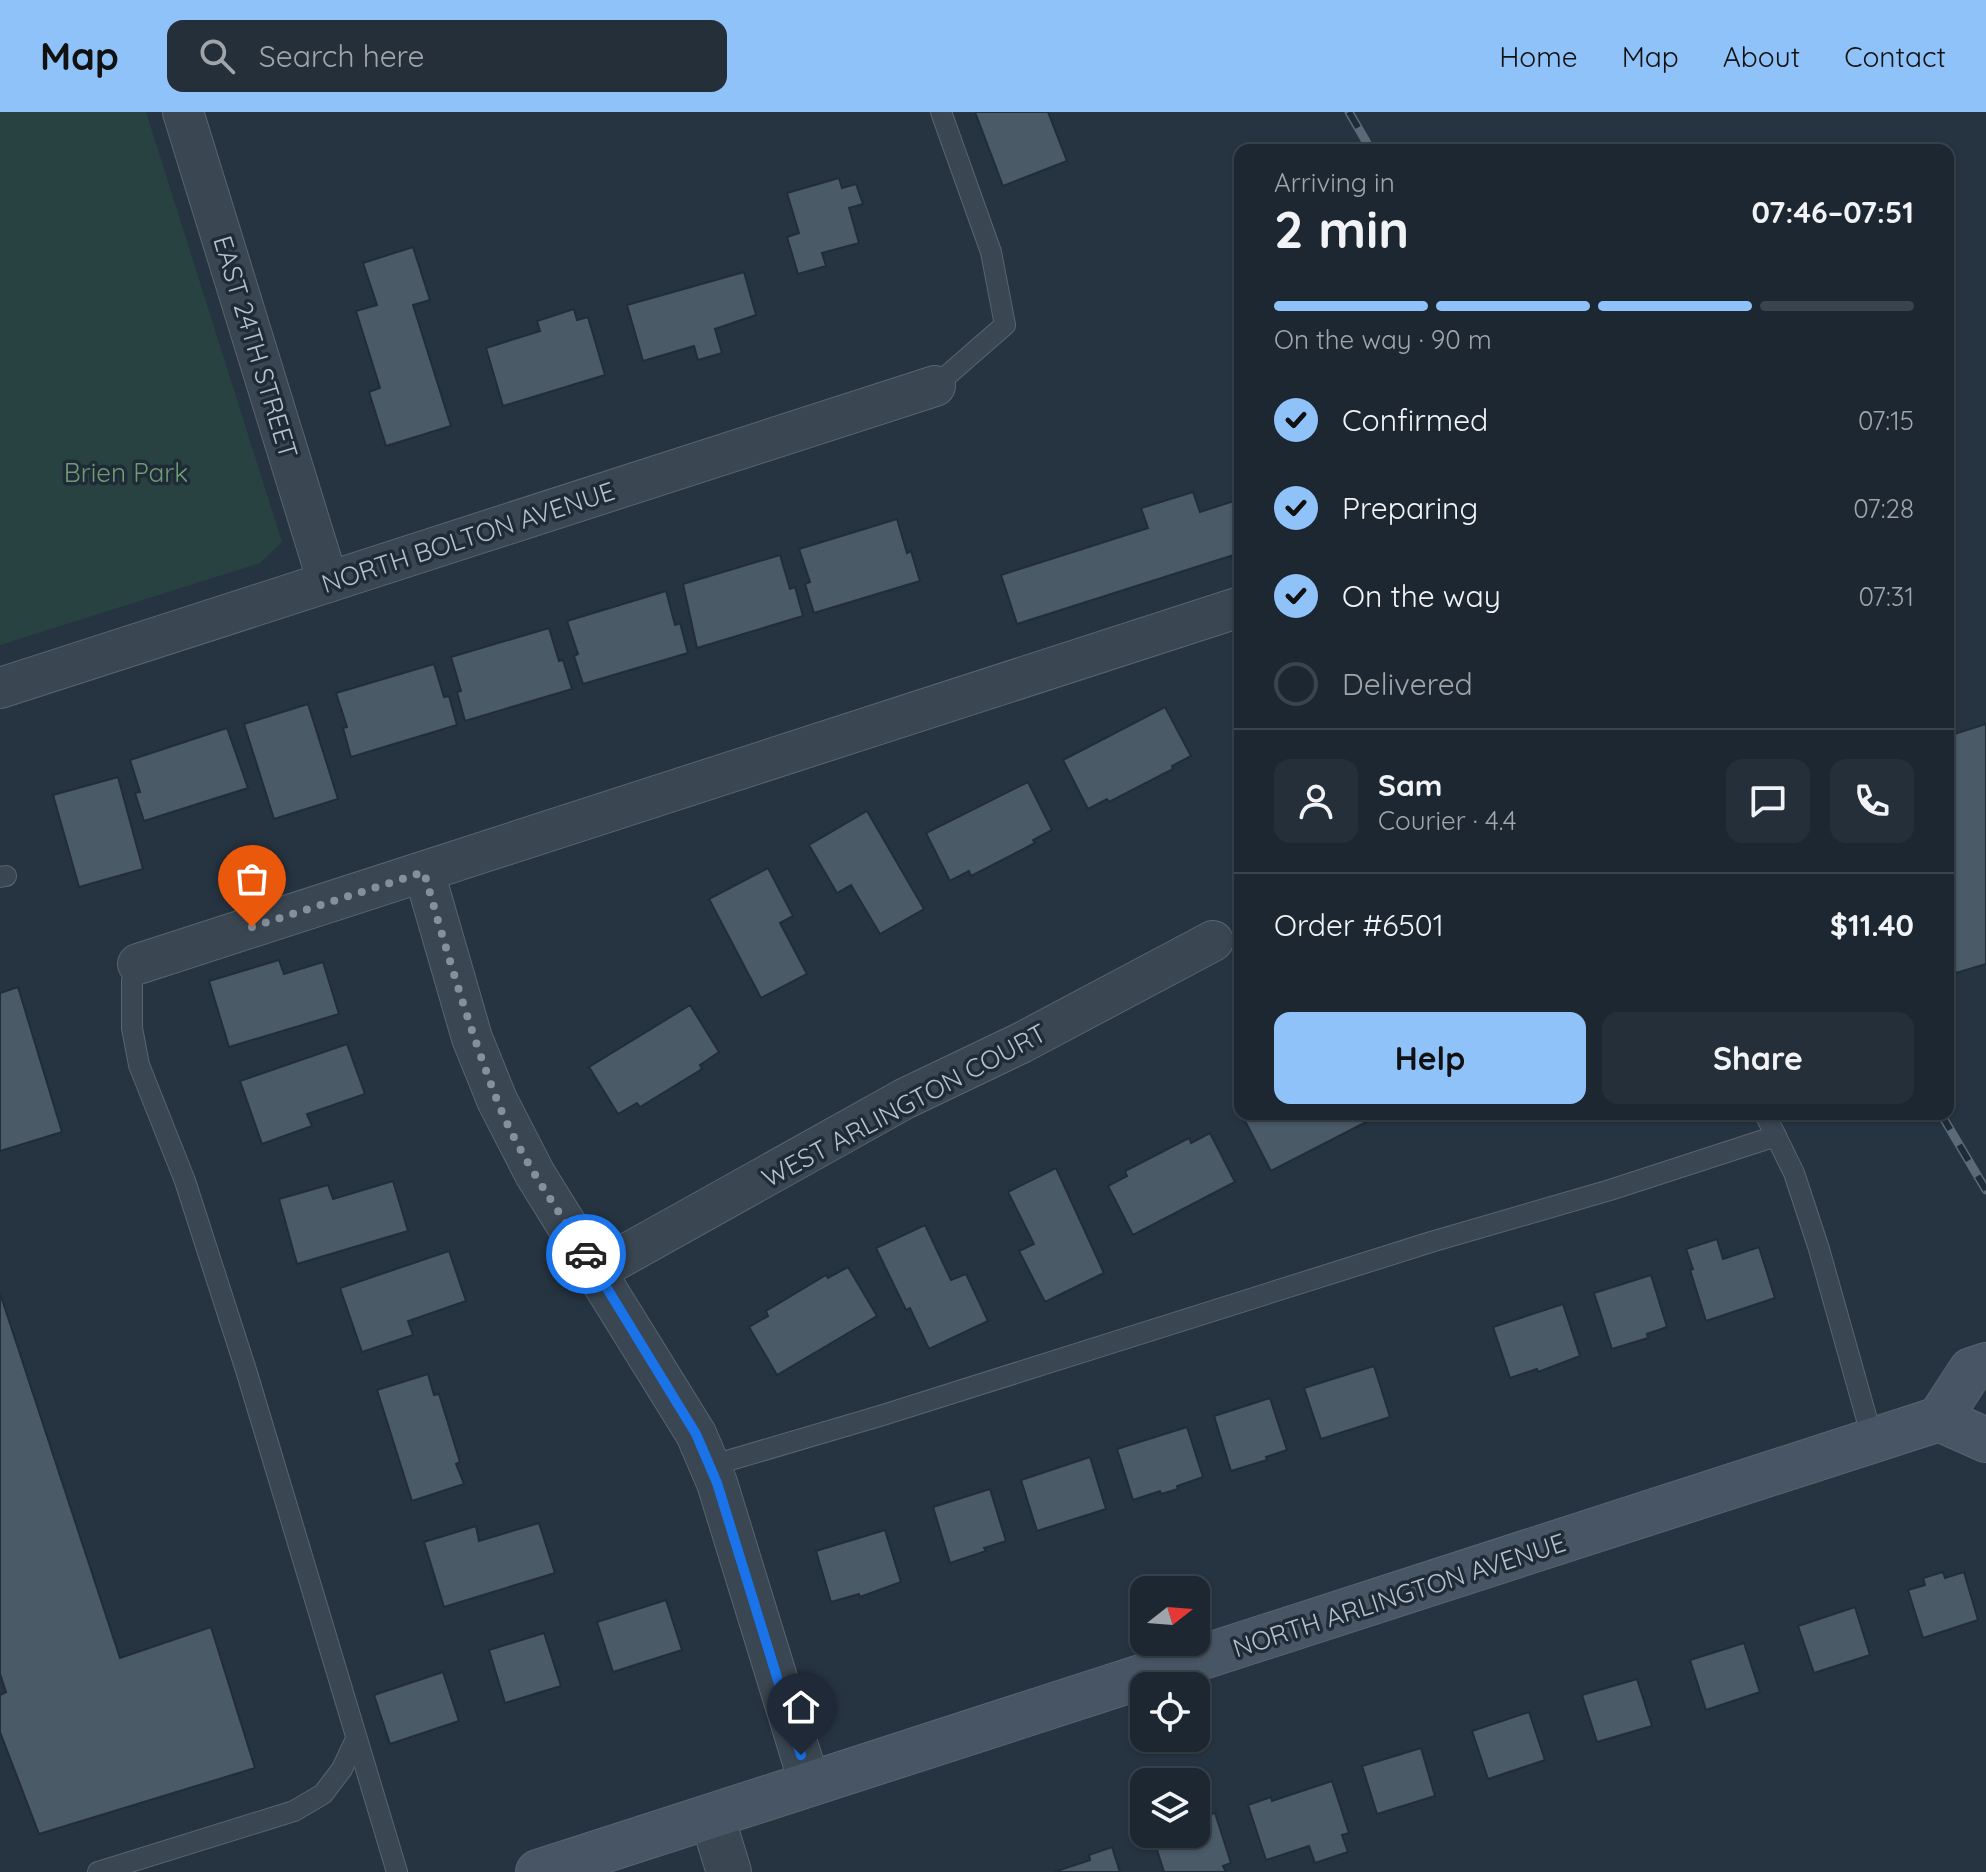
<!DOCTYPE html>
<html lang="en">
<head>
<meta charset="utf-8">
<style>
	:root { --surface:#1c2731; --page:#252f39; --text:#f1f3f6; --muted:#a0a5ab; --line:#3a444d; --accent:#8fc2f8 }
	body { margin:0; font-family:Quicksand,sans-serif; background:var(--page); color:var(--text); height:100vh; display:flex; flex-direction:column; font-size:30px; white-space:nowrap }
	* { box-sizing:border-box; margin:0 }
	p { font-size:26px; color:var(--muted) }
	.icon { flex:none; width:44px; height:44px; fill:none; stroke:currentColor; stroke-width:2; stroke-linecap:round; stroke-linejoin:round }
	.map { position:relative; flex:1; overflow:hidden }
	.drawer { position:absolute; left:1234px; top:32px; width:720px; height:976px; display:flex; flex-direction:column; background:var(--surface); border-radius:16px; box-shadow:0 2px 6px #0004,0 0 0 2px var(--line) }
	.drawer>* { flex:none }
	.needle { width:52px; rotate:73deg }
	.controls { position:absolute; left:1130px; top:1464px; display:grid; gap:16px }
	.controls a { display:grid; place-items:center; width:80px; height:80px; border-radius:16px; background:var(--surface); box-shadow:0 2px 6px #0004,0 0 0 2px var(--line); font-size:40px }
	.pin { position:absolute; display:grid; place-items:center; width:68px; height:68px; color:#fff; margin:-82px -34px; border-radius:50% 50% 50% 0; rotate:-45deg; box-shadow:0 0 8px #0007 }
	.pin .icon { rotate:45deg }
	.courier { position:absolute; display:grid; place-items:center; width:80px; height:80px; margin:-40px; border:6px solid #1a73e8; border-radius:50%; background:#fff; color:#222; box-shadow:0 2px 10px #0007 }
	.head em { font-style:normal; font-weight:700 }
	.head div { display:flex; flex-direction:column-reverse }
	.head { display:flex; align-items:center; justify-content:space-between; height:136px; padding:0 40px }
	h1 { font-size:52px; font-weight:700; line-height:60px }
	.bar { display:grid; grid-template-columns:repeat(4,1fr); gap:12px 8px; align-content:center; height:96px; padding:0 40px }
	.bar i { height:10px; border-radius:6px; background:var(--line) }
	.bar .current { background:var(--accent) }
	.bar p { grid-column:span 4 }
	.line { display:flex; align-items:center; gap:20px; padding:0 40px; border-top:2px solid var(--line) }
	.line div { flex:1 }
	.round { display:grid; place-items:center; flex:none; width:84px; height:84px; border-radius:16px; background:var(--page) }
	ol { padding:0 40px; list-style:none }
	li { display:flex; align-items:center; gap:24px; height:88px }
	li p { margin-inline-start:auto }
	li .icon { padding:8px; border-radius:50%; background:var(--accent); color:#111; stroke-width:4 }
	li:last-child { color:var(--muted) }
	li i { width:44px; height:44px; border:4px solid var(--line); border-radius:50% }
	.primary-button { display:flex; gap:16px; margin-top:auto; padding:16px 40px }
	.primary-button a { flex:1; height:92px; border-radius:16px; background:var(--accent); color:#111; font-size:32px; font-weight:700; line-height:92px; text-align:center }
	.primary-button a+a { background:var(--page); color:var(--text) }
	header { display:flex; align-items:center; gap:48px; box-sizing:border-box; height:112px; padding:0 40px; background:var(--accent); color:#111 }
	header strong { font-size:38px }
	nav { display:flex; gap:44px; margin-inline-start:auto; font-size:28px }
	.search { width:560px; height:72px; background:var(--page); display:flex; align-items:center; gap:20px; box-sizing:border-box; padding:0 28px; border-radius:16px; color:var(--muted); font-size:30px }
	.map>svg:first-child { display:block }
	.green { fill:#284242 }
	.building { fill:#4a5a67; stroke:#212d38; stroke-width:2 }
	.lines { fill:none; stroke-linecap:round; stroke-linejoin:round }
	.service-casing { stroke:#58646e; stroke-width:22 }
	.minor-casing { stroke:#58646e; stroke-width:42 }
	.tertiary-casing { stroke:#58646e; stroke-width:46 }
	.secondary-casing { stroke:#58646e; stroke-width:46 }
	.service { stroke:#3a4651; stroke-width:20 }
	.minor { stroke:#3a4651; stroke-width:40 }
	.tertiary { stroke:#3a4651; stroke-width:44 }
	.secondary { stroke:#485564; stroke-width:44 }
	.rail-casing { stroke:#5c6a78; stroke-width:9 }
	.rail { stroke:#1f2b37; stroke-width:6; stroke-dasharray:18; stroke-linecap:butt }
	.done { stroke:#84909b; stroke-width:8; stroke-dasharray:0 14.4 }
	.route { stroke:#1a73e8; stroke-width:10 }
	.labels { text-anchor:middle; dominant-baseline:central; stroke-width:7; stroke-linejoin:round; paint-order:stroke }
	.street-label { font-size:26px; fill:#b7c1cb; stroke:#1f2b37 }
	.park-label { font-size:26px; fill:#6e9c74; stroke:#1f2b37 }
</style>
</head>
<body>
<header>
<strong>Map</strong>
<div class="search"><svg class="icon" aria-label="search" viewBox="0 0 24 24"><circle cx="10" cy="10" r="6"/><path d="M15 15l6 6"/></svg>Search here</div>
<nav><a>Home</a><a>Map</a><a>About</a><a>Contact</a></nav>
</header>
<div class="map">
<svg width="1986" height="1760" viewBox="0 0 1986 1760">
	<rect width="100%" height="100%" fill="#263441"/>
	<!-- green -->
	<polygon class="green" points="0,0 146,0 282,430 260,451 0,533"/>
	<!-- building -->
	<g class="building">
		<polygon points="975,0 1048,0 1067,49 1003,74"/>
		<polygon points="839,66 842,76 856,72 863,92 849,96 859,131 822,141 826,154 798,162 787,125 799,121 787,81"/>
		<polygon points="413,135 430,188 413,193 451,314 386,334 369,280 380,276 356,199 377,193 363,151"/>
		<polygon points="744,160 756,203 715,217 722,241 698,248 694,234 643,249 627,193"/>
		<polygon points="574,197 577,208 588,205 605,263 503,294 486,236 540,219 537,209"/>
		<polygon points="1193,380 1200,400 1240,387 1240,441 1017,512 1001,463 1148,416 1141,396"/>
		<polygon points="897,407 907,441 911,439 920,469 814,501 805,472 810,470 799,437"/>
		<polygon points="780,443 790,477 795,475 803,504 697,536 683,472"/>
		<polygon points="666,479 675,513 680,511 688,541 583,572 574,544 578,542 567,509"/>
		<polygon points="549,516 559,549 563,548 572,577 465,609 457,580 461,579 451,545"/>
		<polygon points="434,552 444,585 449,584 457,613 351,645 343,616 347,615 336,581"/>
		<polygon points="308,592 338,687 274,707 244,612"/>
		<polygon points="1165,595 1191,644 1172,654 1173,657 1109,690 1107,687 1088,697 1063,648"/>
		<polygon points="1986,612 1986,852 1956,861 1948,838 1948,624"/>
		<polygon points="227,616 248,676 144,709 135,681 140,680 130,648"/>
		<polygon points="118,665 143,757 79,775 53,683"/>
		<polygon points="1028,670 1052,718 1033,728 1035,731 971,764 969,759 950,769 926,721"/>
		<polygon points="867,699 924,797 880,822 851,773 837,781 809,733"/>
		<polygon points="768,756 793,804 780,811 807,862 761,886 709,787"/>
		<polygon points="279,848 284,862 323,850 339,902 229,935 209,869"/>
		<polygon points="18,875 62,1020 0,1039 0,881"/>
		<polygon points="690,893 719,940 700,953 702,957 640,995 637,991 618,1002 589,955"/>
		<polygon points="347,932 365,982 307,1002 312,1014 262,1032 240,969"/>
		<polygon points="1254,1002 1370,1002 1372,1007 1271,1059 1244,1007"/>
		<polygon points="1210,1021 1235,1070 1133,1123 1108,1074 1127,1064 1125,1059 1189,1026 1191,1031"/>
		<polygon points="1056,1056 1104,1161 1045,1190 1019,1139 1034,1132 1008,1080"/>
		<polygon points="393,1069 408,1119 297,1152 279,1087 328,1073 333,1087"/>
		<polygon points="925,1113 951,1168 966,1162 988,1209 929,1237 910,1196 906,1198 876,1136"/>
		<polygon points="1717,1127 1723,1147 1759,1135 1775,1186 1706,1209 1690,1158 1693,1157 1686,1137"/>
		<polygon points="449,1139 466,1189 408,1209 413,1223 362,1240 340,1176"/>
		<polygon points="848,1155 877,1204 777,1263 749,1215 768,1204 766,1199 826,1163 828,1166"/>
		<polygon points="1651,1163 1667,1215 1647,1222 1648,1226 1612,1237 1594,1181"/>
		<polygon points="0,1181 120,1546 211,1515 255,1656 39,1722 0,1620 0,1583 6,1580 0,1562"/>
		<polygon points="1563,1192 1580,1244 1538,1260 1537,1257 1510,1266 1493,1215"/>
		<polygon points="1374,1254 1390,1305 1321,1327 1304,1276"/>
		<polygon points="428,1262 434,1283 439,1282 460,1350 456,1352 464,1372 412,1389 377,1278"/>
		<polygon points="1270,1286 1287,1338 1266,1345 1267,1348 1231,1359 1214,1304"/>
		<polygon points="1187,1315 1203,1365 1177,1374 1178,1377 1161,1382 1160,1379 1133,1388 1117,1337"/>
		<polygon points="1090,1345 1106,1397 1037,1419 1021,1368"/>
		<polygon points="990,1377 1006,1429 984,1436 986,1439 950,1451 933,1395"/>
		<polygon points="539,1411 555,1461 444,1495 424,1430 476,1414 479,1429"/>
		<polygon points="885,1418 901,1470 860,1485 859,1482 831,1490 816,1439"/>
		<polygon points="1943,1460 1945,1466 1964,1460 1978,1508 1923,1526 1908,1478 1925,1473 1923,1466"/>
		<polygon points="666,1488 682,1538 613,1560 597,1510"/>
		<polygon points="1855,1495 1870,1543 1814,1561 1798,1514"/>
		<polygon points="544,1521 561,1574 505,1591 489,1538"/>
		<polygon points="1744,1531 1760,1580 1706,1598 1690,1548"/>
		<polygon points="443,1560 459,1609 390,1632 374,1583"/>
		<polygon points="1637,1567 1652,1614 1597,1630 1582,1583"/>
		<polygon points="1529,1600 1545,1648 1488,1667 1472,1619"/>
		<polygon points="1421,1636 1435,1684 1377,1702 1362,1654"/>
		<polygon points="1332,1669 1349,1721 1342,1723 1348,1740 1315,1751 1309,1734 1266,1748 1248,1693 1271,1685 1272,1689"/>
		<polygon points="1215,1701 1231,1751 1223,1754 1226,1760 1164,1760 1152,1722 1196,1722 1196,1707"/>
		<polygon points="1112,1735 1120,1760 1054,1760 1090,1748 1089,1743"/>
	</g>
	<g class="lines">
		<!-- service casing -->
		<g class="service-casing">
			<g id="service">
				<polyline points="935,274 1005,213 991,140 941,0"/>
				<polyline points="0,765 6,764"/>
				<polyline points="138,852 132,869 132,916 139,953 185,1069 246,1258 397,1760"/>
				<polyline points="1765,1002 1794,1061 1819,1137 1873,1329"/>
				<polyline points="710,1354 883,1303 1431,1130 1610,1078 1776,1024"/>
				<polyline points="98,1760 294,1699 323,1682 342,1657 356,1627"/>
			</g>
		</g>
		<!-- minor casing -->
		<g class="minor-casing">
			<g id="minor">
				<polyline points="183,0 328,470"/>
				<polyline points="0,576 935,274"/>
				<polyline points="424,760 472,926 497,988 535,1062 696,1322 717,1371 810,1673"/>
				<polyline points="138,852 1240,495"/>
				<polyline points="596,1159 904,987 1021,931 1213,829"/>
			</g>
		</g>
		<!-- tertiary casing -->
		<g class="tertiary-casing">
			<polyline id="tertiary" points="712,1705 729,1760"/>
		</g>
		<!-- secondary casing -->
		<g class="secondary-casing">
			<g id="secondary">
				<polyline points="1939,1307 1986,1328"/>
				<polyline points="538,1760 1939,1307 1971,1258 1986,1253"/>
			</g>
		</g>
		<!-- service -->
		<use href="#service" class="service"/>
		<!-- minor -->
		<use href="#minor" class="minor"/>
		<!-- tertiary -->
		<use href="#tertiary" class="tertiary"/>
		<!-- secondary -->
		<use href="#secondary" class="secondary"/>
		<!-- rail casing -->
		<g class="rail-casing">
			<g id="rail">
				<polyline points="1349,0 1371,38"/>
				<polyline points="1941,1002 1986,1078"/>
			</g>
		</g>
		<!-- rail -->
		<use href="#rail" class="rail"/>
	</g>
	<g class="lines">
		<!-- done -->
		<path class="done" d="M252,815L424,760C446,837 468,913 497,988C518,1042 554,1092 586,1142"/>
		<!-- route -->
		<polyline class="route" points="586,1142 696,1322 717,1371 801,1643"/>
	</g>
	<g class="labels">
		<!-- street labels -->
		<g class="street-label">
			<text transform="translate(256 235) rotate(73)">EAST 24TH STREET</text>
			<text transform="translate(468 425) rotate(-18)">NORTH BOLTON AVENUE</text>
			<text transform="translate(904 993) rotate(-28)">WEST ARLINGTON COURT</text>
			<text transform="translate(1399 1483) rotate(-18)">NORTH ARLINGTON AVENUE</text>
		</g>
		<!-- park labels -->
		<g class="park-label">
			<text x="126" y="360">Brien Park</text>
		</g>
	</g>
</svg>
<div class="controls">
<a><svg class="needle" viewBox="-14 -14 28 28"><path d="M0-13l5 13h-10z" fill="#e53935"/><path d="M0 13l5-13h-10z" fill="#a0a5ab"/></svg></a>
<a><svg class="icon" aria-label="locate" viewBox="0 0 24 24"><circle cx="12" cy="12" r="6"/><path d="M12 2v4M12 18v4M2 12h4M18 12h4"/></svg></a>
<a><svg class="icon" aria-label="layers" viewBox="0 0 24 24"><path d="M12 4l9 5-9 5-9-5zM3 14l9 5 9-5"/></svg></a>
</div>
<div class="pin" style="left:252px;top:815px;background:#ea580c"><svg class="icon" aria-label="bag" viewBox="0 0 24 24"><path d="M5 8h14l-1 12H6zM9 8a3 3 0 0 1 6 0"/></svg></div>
<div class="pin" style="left:801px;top:1643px;background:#1f2937"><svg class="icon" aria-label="home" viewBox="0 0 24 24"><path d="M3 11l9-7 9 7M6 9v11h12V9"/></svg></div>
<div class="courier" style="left:586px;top:1142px"><svg class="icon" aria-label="car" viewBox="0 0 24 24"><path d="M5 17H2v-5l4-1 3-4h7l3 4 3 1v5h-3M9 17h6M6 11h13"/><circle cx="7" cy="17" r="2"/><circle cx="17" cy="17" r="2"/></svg></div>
<section class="drawer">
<div class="head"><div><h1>2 min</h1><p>Arriving in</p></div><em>07:46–07:51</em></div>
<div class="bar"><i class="current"></i><i class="current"></i><i class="current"></i><i></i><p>On the way · 90 m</p></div>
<ol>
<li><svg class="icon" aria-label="check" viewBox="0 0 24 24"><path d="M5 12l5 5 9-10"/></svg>Confirmed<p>07:15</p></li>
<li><svg class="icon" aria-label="check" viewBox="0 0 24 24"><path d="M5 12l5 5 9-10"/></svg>Preparing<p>07:28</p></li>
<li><svg class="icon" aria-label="check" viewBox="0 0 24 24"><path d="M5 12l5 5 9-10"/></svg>On the way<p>07:31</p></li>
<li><i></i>Delivered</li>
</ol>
<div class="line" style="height:144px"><a class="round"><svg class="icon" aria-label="person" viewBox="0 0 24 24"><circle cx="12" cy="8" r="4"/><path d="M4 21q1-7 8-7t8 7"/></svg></a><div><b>Sam</b><p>Courier · 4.4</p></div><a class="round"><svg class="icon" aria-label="chat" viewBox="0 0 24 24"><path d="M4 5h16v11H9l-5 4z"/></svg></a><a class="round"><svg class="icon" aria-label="phone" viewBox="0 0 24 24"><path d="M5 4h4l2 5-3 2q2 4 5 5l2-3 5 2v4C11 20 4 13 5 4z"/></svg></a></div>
<div class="line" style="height:104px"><div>Order #6501</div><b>$11.40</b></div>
<div class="primary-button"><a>Help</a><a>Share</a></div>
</section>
</div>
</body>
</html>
